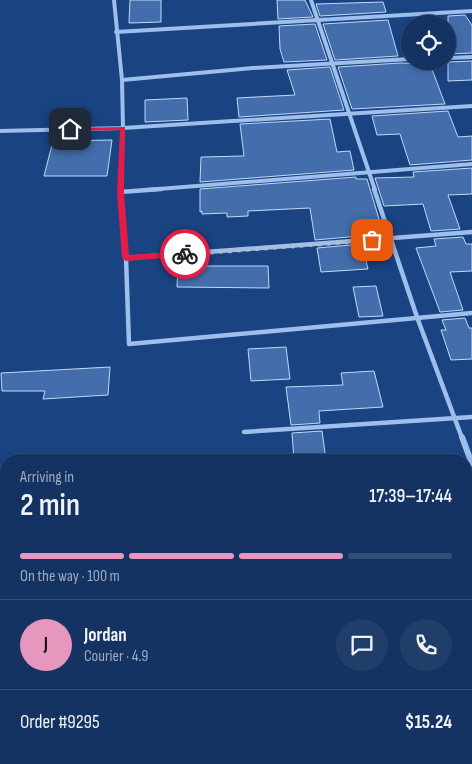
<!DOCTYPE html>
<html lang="en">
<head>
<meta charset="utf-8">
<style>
	:root { --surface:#143262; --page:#213e6b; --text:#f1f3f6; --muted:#9daabe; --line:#334d77; --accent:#e797bd }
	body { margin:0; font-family:"Sofia Sans Condensed",sans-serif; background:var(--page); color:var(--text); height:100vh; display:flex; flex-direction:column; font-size:19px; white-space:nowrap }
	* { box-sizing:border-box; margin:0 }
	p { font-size:16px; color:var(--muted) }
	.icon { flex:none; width:28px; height:28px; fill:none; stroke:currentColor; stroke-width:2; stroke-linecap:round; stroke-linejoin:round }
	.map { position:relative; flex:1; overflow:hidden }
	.drawer { position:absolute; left:0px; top:454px; width:472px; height:311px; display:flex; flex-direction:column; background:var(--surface); border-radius:20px 20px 0 0; box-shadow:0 2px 8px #0003,0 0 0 1px var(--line) }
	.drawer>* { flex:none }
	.fabs { position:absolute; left:401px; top:15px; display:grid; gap:10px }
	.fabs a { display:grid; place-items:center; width:55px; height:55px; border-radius:50%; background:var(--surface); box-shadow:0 2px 8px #0003,0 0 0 1px var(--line); font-size:25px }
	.pin { position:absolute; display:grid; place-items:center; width:42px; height:42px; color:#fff; margin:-21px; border-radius:10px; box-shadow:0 2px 8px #0006 }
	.courier { position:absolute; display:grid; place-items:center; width:50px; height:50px; margin:-25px; border:4px solid #e11d48; border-radius:50%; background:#fff; color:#222; box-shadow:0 1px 6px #0007 }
	.headline em { font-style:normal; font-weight:600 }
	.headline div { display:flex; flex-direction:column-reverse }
	.headline { display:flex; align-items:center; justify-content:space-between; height:85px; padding:0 20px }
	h1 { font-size:32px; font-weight:600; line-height:38px }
	.bar { display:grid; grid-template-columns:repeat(4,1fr); gap:8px 5px; align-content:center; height:60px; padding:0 20px }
	.bar i { height:6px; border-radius:4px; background:var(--line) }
	.bar .current { background:var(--accent) }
	.bar p { grid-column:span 4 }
	.line { display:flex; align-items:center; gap:12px; padding:0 20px; border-top:1px solid var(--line) }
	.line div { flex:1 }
	.round { display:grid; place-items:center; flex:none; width:52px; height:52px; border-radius:26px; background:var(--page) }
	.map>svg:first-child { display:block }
	.building { fill:#436eab; stroke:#c3d9f8 }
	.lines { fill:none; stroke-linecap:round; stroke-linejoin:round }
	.lane { stroke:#9ebeeb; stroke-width:4.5 }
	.street-far2 { stroke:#9ebeeb; stroke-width:4 }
	.street-far1 { stroke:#9ebeeb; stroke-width:4.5 }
	.street { stroke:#9ebeeb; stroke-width:6 }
	.route { fill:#e11d48 }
	.done { stroke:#afbdd3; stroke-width:5; stroke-dasharray:0 9 }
</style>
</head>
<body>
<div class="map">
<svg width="472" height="764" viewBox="0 0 472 764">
	<rect width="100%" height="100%" fill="#1a4382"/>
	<!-- building -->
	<g class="building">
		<polygon points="130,0 161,0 161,22 129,23"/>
		<polygon points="277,0 305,0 313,17 278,19"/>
		<polygon points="383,2 386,12 320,16 316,4"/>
		<polygon points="465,15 472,25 472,53 448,54 448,16"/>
		<polygon points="388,20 398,56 335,60 323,24"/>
		<polygon points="315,24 327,60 284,62 280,49 279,26"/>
		<polygon points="472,61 472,80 448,81 448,62"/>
		<polygon points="400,63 430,64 445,104 352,109 338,67"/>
		<polygon points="330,67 344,110 239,117 237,98 295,95 287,70"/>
		<polygon points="187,98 188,120 145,122 145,100"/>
		<polygon points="448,111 458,137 472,136 472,160 410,165 400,134 377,135 372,116"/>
		<polygon points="330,119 337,152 350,151 354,170 200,182 201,157 244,156 240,124"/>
		<polygon points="112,140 107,176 44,176 53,141"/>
		<polygon points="472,168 472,194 448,195 460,229 431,231 423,204 384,206 375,178 414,177 413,172"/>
		<polygon points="356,177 356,179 367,179 382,229 359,230 360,236 315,240 310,208 248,211 248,216 227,217 227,213 202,214 202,211 200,212 200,189"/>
		<polygon points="463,237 466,244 472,244 472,271 450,272 463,310 440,312 416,248 436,246 434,239"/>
		<polygon points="362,244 368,269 321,272 317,248"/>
		<polygon points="178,263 204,263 204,266 268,266 269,288 177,287"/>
		<polygon points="376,286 383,316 359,317 353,287"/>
		<polygon points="465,318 469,328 472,328 472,359 451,360 441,330 446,330 442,320"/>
		<polygon points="286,347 290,379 251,381 248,349"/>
		<polygon points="110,367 108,395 43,399 45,391 2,391 1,373"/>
		<polygon points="374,371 383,407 319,411 320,423 291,425 286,387 343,385 341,373"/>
		<polygon points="322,431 326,460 294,460 292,433"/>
	</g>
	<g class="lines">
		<!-- lane -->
		<polyline class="lane" points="466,696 472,695"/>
		<!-- street-far2 -->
		<g class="street-far2">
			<polyline points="114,0 122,80 123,128 120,190"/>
			<polyline points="311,0 375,190"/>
			<polyline points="116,32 472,11"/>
			<polyline points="448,58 472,57"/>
			<polyline points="122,80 253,68 410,59"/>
			<polyline points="0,131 123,128 472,106"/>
			<polyline points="146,190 472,164"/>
		</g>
		<!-- street-far1 -->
		<g class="street-far1">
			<polyline points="120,189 126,258 129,344 472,313"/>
			<polyline points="374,189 417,317 462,438"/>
			<polyline points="120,192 161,189"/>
			<polyline points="126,258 472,232"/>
			<polyline points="244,432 472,417"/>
		</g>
		<!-- street -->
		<polyline class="street" points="462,437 472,464"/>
	</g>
	<!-- route -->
	<polygon class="route" points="125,127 124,192 129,255 185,251 188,252 188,256 126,261 122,258 117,192 120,130 70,131 67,129 70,128"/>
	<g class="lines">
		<!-- done -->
		<polyline class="done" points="185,254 372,240"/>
	</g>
</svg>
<div class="fabs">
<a><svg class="icon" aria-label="locate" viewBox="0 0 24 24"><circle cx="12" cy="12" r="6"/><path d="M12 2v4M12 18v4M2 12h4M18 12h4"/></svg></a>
</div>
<div class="pin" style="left:372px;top:240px;background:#ea580c"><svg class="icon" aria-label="bag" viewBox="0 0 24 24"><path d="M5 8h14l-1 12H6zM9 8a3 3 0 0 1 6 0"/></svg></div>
<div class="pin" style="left:70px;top:129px;background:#1f2937"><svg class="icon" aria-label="home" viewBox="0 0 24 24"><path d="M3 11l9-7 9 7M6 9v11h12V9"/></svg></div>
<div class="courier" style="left:185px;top:254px"><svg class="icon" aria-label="bike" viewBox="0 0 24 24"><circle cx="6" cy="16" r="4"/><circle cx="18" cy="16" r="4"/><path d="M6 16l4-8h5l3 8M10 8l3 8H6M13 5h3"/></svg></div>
<section class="drawer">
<div class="headline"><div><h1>2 min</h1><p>Arriving in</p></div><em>17:39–17:44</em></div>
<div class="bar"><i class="current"></i><i class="current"></i><i class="current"></i><i></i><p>On the way · 100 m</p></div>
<div class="line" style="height:90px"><b class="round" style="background:var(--accent);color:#111">J</b><div><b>Jordan</b><p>Courier · 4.9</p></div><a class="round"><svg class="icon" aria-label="chat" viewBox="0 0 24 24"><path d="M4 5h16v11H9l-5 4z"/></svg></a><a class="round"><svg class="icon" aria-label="phone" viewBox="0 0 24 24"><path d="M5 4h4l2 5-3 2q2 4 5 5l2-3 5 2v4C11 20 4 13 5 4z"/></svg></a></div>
<div class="line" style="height:65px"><div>Order #9295</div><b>$15.24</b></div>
</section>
</div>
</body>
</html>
